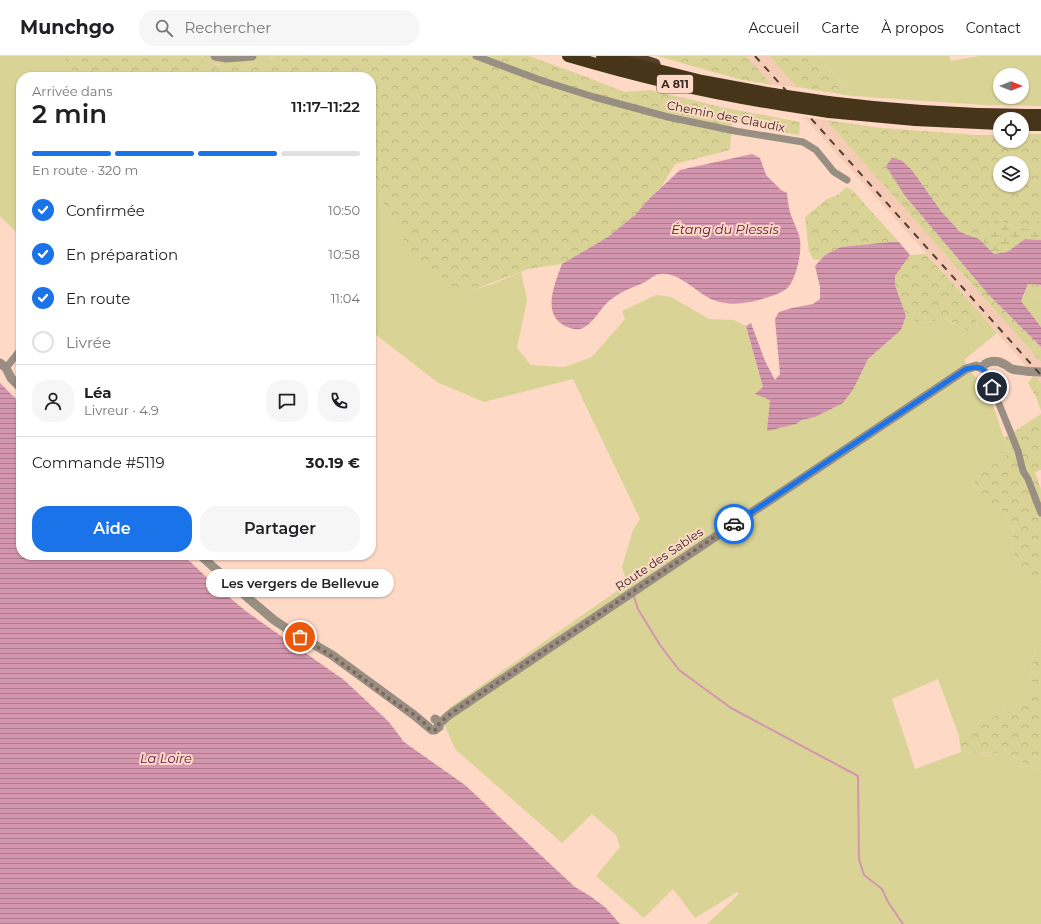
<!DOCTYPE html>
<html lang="fr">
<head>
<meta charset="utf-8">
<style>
	:root { --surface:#fff; --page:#f6f6f6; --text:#202124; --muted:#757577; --line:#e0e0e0; --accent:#1a73e8 }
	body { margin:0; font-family:Montserrat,sans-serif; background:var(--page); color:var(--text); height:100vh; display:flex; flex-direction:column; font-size:15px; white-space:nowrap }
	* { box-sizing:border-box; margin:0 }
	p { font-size:13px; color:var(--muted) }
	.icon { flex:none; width:22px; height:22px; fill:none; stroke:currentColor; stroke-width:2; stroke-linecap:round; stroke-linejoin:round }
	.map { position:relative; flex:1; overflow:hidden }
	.panel { position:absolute; left:16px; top:16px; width:360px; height:488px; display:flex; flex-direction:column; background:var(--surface); border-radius:16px; box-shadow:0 1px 3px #0004 }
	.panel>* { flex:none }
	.needle { width:26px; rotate:90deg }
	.tools { position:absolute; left:993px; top:12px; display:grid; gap:8px }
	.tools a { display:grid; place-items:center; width:36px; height:36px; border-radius:50%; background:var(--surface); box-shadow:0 1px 3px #0004; font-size:20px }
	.pin { position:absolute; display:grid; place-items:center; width:34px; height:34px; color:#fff; margin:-17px; border:2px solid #fff; border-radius:50%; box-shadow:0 1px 4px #0007 }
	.courier { position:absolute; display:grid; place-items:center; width:40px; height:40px; margin:-20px; border:3px solid #1a73e8; border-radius:50%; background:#fff; color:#222; box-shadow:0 1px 5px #0007 }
	.bubble { position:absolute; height:28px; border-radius:14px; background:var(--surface); box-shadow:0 1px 3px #0004; font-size:13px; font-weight:600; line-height:28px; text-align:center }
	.summary em { font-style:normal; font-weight:600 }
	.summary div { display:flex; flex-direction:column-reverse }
	.summary { display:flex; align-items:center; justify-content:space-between; height:68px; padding:0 16px }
	h1 { font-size:26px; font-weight:600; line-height:30px }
	.bar { display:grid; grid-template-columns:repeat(4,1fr); gap:6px 4px; align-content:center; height:48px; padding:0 16px }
	.bar i { height:5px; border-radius:3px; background:var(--line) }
	.bar .active { background:var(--accent) }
	.bar p { grid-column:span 4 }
	.line { display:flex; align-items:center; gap:10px; padding:0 16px; border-top:1px solid var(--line) }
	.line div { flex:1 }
	.round { display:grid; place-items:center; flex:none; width:42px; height:42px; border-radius:16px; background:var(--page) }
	ol { padding:0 16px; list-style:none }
	li { display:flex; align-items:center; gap:12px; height:44px }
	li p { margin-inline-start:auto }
	li .icon { padding:4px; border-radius:50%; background:var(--accent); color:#fff; stroke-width:4 }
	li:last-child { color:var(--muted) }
	li i { width:22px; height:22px; border:2px solid var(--line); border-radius:50% }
	.cta { display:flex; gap:8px; margin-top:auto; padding:8px 16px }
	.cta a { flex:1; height:46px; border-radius:16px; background:var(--accent); color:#fff; font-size:16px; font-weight:600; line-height:46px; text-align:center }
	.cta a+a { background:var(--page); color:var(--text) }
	header { display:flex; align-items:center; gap:24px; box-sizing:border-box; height:56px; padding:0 20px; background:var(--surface); border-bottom:1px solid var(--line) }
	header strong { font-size:19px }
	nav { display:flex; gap:22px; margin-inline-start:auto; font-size:14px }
	.search { width:280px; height:36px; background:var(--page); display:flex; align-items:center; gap:10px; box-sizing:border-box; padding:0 14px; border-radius:16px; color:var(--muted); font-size:15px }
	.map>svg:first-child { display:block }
	.built { fill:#f6cbb5 }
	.green { fill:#d9d396; fill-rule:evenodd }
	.forest { fill:url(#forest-crowns); fill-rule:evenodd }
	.wetland { fill:url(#wetland-marsh) }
	.water { fill:url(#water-rules) }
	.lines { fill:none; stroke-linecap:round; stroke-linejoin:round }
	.stream { stroke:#d496af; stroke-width:2 }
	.minor { stroke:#988f82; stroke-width:7 }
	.tertiary { stroke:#988f82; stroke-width:9 }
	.trunk { stroke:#524028; stroke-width:11 }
	.motorway { stroke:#47351a; stroke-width:12 }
	.rail { stroke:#503f37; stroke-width:2; stroke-dasharray:7 7; stroke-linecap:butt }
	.motorway-bridge { stroke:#47351a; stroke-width:12 }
	.done { stroke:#7d675c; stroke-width:4; stroke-dasharray:0 7.2 }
	.route { stroke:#1a73e8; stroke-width:5 }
	.labels { text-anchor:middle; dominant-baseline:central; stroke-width:4; stroke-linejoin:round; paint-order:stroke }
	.shield { fill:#fed9c6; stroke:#735e54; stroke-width:1 }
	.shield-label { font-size:11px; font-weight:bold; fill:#372923 }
	.street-label { font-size:12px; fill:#372923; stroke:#fed9c6 }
	.water-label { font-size:13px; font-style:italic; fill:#5c133a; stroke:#fed9c6 }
</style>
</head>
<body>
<header>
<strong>Munchgo</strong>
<div class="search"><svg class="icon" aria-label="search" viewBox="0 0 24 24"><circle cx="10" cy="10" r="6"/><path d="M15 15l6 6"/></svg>Rechercher</div>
<nav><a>Accueil</a><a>Carte</a><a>À propos</a><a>Contact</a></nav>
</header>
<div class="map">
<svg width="1041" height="868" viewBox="0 0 1041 868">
	<defs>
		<pattern id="forest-crowns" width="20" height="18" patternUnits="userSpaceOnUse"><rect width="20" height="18" fill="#d9d396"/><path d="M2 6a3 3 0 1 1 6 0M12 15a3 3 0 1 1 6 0" fill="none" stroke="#bbb581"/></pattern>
		<pattern id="wetland-marsh" width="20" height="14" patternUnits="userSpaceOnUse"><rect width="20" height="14" fill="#d9d396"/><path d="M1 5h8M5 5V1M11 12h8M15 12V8" fill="none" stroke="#bbb581"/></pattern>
		<pattern id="water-rules" width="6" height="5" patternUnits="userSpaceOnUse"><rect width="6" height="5" fill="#d496af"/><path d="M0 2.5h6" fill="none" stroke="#ad7a8e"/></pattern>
	</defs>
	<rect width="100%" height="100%" fill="#fed9c6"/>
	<!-- built -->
	<g class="built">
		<polygon points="746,0 769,0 797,31 772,29"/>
		<polygon points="804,61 826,64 1041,306 1041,327 977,254"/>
	</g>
	<!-- green -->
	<g class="green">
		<polygon points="0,0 63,0 76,21 21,21 21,181 0,160"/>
		<path d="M186,0H276C260,9 235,12 217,8C207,7 196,3 186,0Z"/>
		<path d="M817,0H949L951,5L979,0H1041V50L984,49L853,40L830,13ZM1000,19H1022V41H1000Z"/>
		<polygon points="371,124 395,169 473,234 493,228 521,216 527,244 517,292 531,309 565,311 592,301 625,263 622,255 656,239 671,241 709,263 734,264 746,270 763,331 770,344 768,374 796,368 802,364 815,361 854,332 868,303 901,274 906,260 919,267 945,263 957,269 976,275 977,254 997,277 964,304 975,321 984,323 1009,397 975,422 1000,451 1012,471 1014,501 1021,512 1041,526 1041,587 1036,592 1030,619 1038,637 959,680 938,623 892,643 915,713 961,696 1007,697 1041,716 1041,868 707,868 739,838 737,836 695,862 673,833 644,862 596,820 620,791 616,779 592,758 562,787 455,693 445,670 449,652 627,528 622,511 633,474 640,463 573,323 484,346 437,326 371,275"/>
		<polygon points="1025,237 1041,242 1041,271 1021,245"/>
	</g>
	<!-- forest -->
	<g class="forest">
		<polygon points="63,0 186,0 218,9 248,9 269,4 276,0 529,0 581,19 625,36 651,34 721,51 800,66 799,79 732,66 730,94 675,108 662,130 649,143 635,159 608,181 575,201 562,208 528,213 473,234 454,231 422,215 395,169 371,124 371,21 76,21"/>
		<polygon points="657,0 746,0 772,29 738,23"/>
		<polygon points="769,0 817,0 830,13 853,40 797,31"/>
		<path d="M826,64L881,72L977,79H1000V85H1022V78H1041V163L1028,173L1015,171L997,163L979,183L960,176L941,155L911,113L901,104L892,102L905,140L988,238L1041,291V306ZM1000,107H1022V129H1000Z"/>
		<polygon points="846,131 852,134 899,186 841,191 825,199 820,204 814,204 809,195 805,161 827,143 838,139"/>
		<polygon points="926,198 977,254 976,275 974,278 946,263 919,267 906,260 895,229 895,220 910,199"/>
		<polygon points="1028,228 1041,229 1041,242 1025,237"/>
		<polygon points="1034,319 1041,327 1041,355 1036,341 1028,327"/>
		<polygon points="1041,358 1041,414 1035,416 1041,433 1041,526 1021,512 1014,501 1012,471 1000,451 976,440 975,422 1009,397 1004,382"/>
		<polygon points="1041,587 1041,716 1007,697 961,696 959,680 1037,637 1030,619 1036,592"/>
	</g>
	<!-- wetland -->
	<polygon class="wetland" points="997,163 1015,171 1028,173 1041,163 1041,184 1025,183 1007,196 994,198 979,183"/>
	<!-- water -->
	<g class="water">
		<path d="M752,98L760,102L766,119L781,134L787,137C788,147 789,155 793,164C795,170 799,177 800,184C802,196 796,227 785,234C777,239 768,241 759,244C744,248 724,250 709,242C695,235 678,216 661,218C655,218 650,223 645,226C632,232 619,236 608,246C599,254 593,269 580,273C576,274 569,272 565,270C541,258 555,227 562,208L608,181L635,159L649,143L680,114Z"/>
		<polygon points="892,102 901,104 911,113 941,155 960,176 979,183 994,198 1007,196 1025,183 1041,184 1041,229 1028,228 1021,245 1041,271 1041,291 988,238 905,140 886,110"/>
		<polygon points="891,186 899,186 910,199 895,220 895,229 906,260 901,274 868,303 854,332 843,347 815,361 802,364 796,368 767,375 770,344 755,338 763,331 746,270 751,267 765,305 775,324 780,318 775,263 779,256 792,252 813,248 820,243 820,231 815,210 825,199 841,191"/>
		<polygon points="0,327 21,348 21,499 183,499 218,532 247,556 344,624 389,666 404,686 465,729 575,831 590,840 605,851 620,868 0,868"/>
	</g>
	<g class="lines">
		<!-- stream -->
		<polyline class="stream" points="634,541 638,553 660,589 679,614 731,652 858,720 859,803 864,819 882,833 888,846 903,868"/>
		<!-- minor -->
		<g class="minor">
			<polyline points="476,0 543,25 594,41 668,61 735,75 803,86 816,94 834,116 847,124"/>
			<polyline points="6,312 21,293"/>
			<polyline points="982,312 987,318 1018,395 1023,415 1028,423 1041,457"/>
		</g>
		<!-- tertiary -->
		<g class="tertiary">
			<polyline points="215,0 226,2 252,0"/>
			<polyline points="0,307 6,312 11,322 21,332"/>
			<polyline points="200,499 248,542 274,564 289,574 332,599 414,659 432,674 435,674 439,671 438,665 435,663"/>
			<path d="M439,668L449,659L966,313L976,310L982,312C986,304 997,304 1004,308C1007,309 1009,312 1012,313C1022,315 1031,316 1041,316"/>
		</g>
		<!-- trunk -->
		<polyline class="trunk" points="630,0 655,8"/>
		<!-- motorway -->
		<g class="motorway">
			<path d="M568,0C639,21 711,38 784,49"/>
			<polyline points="602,0 702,25 773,38"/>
			<path d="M828,46C899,55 970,59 1041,59"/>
			<polyline points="829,56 915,64 1000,68"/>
			<polyline points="1022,69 1041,69"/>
		</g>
		<!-- rail -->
		<polyline class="rail" points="755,0 1041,319"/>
		<!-- motorway-bridge -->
		<g class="motorway-bridge">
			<polyline points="773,38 828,46"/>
			<polyline points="784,49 829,56"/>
		</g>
	</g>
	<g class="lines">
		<!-- done -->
		<path class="done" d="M300,581C334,599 363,623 394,646C406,654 422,662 430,674H435L438,672L439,668L449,659L734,468"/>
		<!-- route -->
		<path class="route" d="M734,468L966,313C985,308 985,314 992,331"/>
	</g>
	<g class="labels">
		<!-- shield labels -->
		<rect class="shield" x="657" y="19" width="36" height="18" rx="3"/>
		<g class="shield-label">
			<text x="675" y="28">A 811</text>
		</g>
		<!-- street labels -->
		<g class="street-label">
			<text transform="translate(726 60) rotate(11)">Chemin des Claudix</text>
			<text transform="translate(659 503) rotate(-34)">Route des Sables</text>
		</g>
		<!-- water labels -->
		<g class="water-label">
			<text x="725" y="173">Étang du Plessis</text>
			<text x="166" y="702">La Loire</text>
		</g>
	</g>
</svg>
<div class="tools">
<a><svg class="needle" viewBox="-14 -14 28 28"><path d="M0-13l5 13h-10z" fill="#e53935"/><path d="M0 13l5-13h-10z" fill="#757577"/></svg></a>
<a><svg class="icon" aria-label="locate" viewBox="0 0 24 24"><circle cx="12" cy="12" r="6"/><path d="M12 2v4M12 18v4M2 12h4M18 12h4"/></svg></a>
<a><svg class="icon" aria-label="layers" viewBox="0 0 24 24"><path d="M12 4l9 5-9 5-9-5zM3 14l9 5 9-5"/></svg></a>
</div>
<div class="pin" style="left:300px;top:581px;background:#ea580c"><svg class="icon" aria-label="bag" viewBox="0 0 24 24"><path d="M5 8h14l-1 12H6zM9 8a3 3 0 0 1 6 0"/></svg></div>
<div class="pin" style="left:992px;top:331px;background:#1f2937"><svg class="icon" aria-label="home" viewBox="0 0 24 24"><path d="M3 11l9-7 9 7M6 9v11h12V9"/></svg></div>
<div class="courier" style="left:734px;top:468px"><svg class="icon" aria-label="car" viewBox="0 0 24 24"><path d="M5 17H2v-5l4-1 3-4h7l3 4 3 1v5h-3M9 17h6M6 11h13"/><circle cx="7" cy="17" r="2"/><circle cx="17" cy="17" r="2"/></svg></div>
<div class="bubble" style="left:206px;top:513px;width:188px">Les vergers de Bellevue</div>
<section class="panel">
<div class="summary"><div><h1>2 min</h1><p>Arrivée dans</p></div><em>11:17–11:22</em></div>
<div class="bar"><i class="active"></i><i class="active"></i><i class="active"></i><i></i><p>En route · 320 m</p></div>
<ol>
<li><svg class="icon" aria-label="check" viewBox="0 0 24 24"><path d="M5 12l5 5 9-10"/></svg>Confirmée<p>10:50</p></li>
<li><svg class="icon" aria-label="check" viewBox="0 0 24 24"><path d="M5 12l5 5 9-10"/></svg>En préparation<p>10:58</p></li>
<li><svg class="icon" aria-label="check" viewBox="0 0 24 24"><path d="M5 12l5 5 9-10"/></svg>En route<p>11:04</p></li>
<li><i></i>Livrée</li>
</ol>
<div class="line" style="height:72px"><a class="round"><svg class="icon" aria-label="person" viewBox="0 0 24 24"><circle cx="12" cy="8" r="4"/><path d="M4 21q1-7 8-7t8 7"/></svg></a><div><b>Léa</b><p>Livreur · 4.9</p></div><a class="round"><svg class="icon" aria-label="chat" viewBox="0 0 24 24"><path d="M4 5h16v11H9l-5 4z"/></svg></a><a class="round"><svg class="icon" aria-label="phone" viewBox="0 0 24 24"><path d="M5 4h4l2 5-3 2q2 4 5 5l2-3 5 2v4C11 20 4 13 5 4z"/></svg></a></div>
<div class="line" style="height:52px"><div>Commande #5119</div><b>30.19 €</b></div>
<div class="cta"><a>Aide</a><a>Partager</a></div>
</section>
</div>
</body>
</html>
